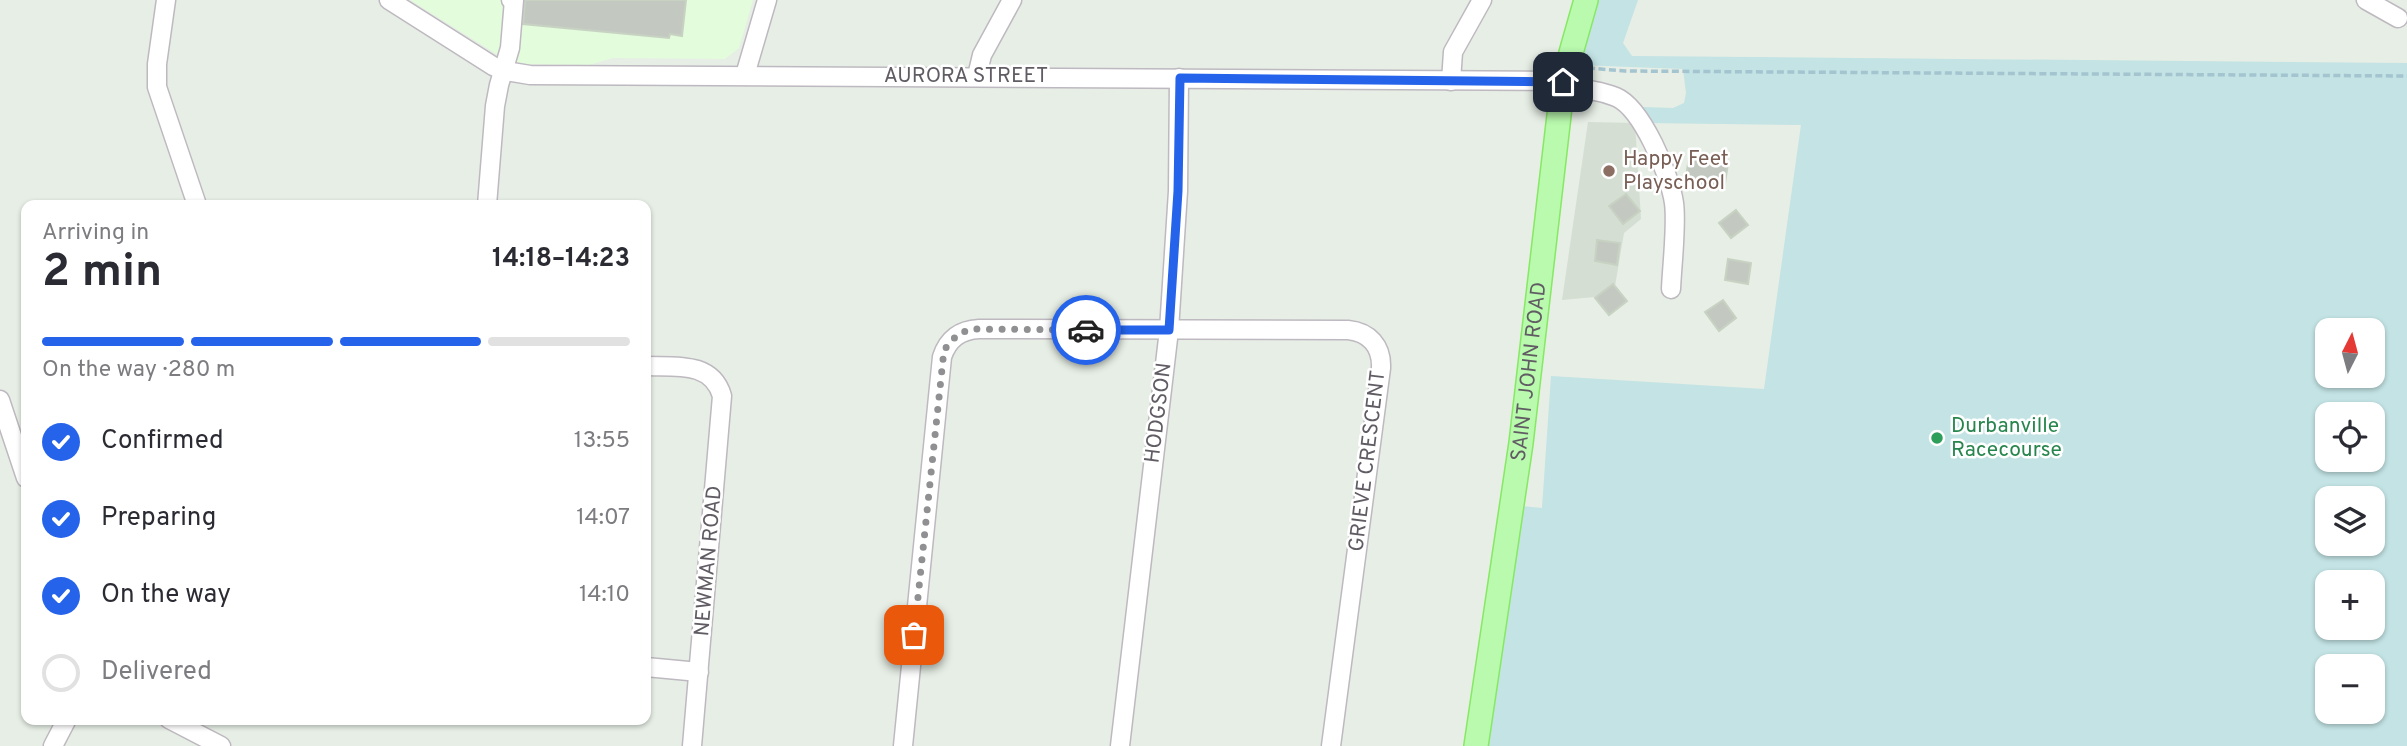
<!DOCTYPE html>
<html lang="en">
<head>
<meta charset="utf-8">
<style>
	:root { --surface:#fff; --page:#f7f7f7; --text:#2b2b33; --muted:#7c7c81; --line:#e1e1e2; --accent:#2563eb }
	body { margin:0; font-family:Overpass,sans-serif; background:var(--page); color:var(--text); height:100vh; display:flex; flex-direction:column; font-size:26px; white-space:nowrap }
	* { box-sizing:border-box; margin:0 }
	p { font-size:23px; color:var(--muted) }
	.icon { flex:none; width:38px; height:38px; fill:none; stroke:currentColor; stroke-width:2; stroke-linecap:round; stroke-linejoin:round }
	.map { position:relative; flex:1; overflow:hidden }
	.drawer { position:absolute; left:21px; top:200px; width:630px; height:525px; display:flex; flex-direction:column; background:var(--surface); border-radius:14px; box-shadow:0 2px 5px #0004 }
	.drawer>* { flex:none }
	.needle { width:46px; rotate:6deg }
	.controls { position:absolute; left:2315px; top:318px; display:grid; gap:14px }
	.controls a { display:grid; place-items:center; width:70px; height:70px; border-radius:14px; background:var(--surface); box-shadow:0 2px 5px #0004; font-size:35px }
	.pin { position:absolute; display:grid; place-items:center; width:60px; height:60px; color:#fff; margin:-30px; border-radius:14px; box-shadow:0 4px 10px #0006 }
	.courier { position:absolute; display:grid; place-items:center; width:70px; height:70px; margin:-35px; border:5px solid #2563eb; border-radius:50%; background:#fff; color:#222; box-shadow:0 2px 9px #0007 }
	.overview em { font-style:normal; font-weight:700 }
	.overview div { display:flex; flex-direction:column-reverse }
	.overview { display:flex; align-items:center; justify-content:space-between; height:119px; padding:0 21px }
	h1 { font-size:46px; font-weight:700; line-height:52px }
	.bar { display:grid; grid-template-columns:repeat(4,1fr); gap:10px 7px; align-content:center; height:84px; padding:0 21px }
	.bar i { height:9px; border-radius:5px; background:var(--line) }
	.bar .current { background:var(--accent) }
	.bar p { grid-column:span 4 }
	ol { padding:0 21px; list-style:none }
	li { display:flex; align-items:center; gap:21px; height:77px }
	li p { margin-inline-start:auto }
	li .icon { padding:7px; border-radius:50%; background:var(--accent); color:#fff; stroke-width:4 }
	li:last-child { color:var(--muted) }
	li i { width:38px; height:38px; border:4px solid var(--line); border-radius:50% }
	.map>svg:first-child { display:block }
	.commercial { fill:#e3fcdc }
	.education { fill:#d5ded3 }
	.green { fill:#c3e3e4; fill-rule:evenodd }
	.building { fill:#c3c9c1; stroke:#c8d2c3; stroke-width:2 }
	.lines { fill:none; stroke-linecap:round; stroke-linejoin:round }
	.minor-casing { stroke:#beb9c0; stroke-width:21 }
	.major-casing { stroke:#86e863; stroke-width:26 }
	.path { stroke:#a4c4d0; stroke-width:3.5; stroke-dasharray:7 3.5; stroke-linecap:butt }
	.minor { stroke:#fff; stroke-width:18 }
	.major { stroke:#b9faae; stroke-width:23 }
	.done { stroke:#908f91; stroke-width:7; stroke-dasharray:0 12.6 }
	.route { stroke:#2563eb; stroke-width:9 }
	.education-dot { fill:#8d6e63; stroke:#fff; stroke-width:2.5 }
	.leisure-dot { fill:#2e9e5b; stroke:#fff; stroke-width:2.5 }
	.labels { text-anchor:middle; dominant-baseline:central; stroke-width:5; stroke-linejoin:round; paint-order:stroke }
	.street-label { font-size:21px; fill:#615c64; stroke:#fff }
	.education-label { font-size:21px; fill:#785e54; stroke:#fff; text-anchor:start }
	.leisure-label { font-size:21px; fill:#27864d; stroke:#fff; text-anchor:start }
</style>
</head>
<body>
<div class="map">
<svg width="2407" height="746" viewBox="0 0 2407 746">
	<rect width="100%" height="100%" fill="#e6eee5"/>
	<!-- commercial -->
	<polygon class="commercial" points="410,0 753,0 739,48 725,59 613,58 589,65 527,64 506,60"/>
	<!-- education -->
	<polygon class="education" points="1588,122 1635,123 1641,219 1624,233 1615,286 1627,301 1609,315 1595,297 1562,300"/>
	<!-- green -->
	<path class="green" d="M1596,0H1638L1623,43L1632,56L2407,63V746H1485L1521,506L1542,508L1551,376L1764,389L1801,125L1646,123L1641,115L1642,107L1673,108L1684,103L1686,93L1683,69L1579,65ZM2328,331H2373V376H2328ZM2328,415H2373V460H2328ZM2328,499H2373V544H2328ZM2328,583H2373V628H2328ZM2328,667H2373V712H2328Z"/>
	<!-- building -->
	<g class="building">
		<polygon points="525,0 686,0 682,36 670,34 669,38 523,24"/>
		<polygon points="1689,157 1728,163 1724,190 1685,184"/>
		<polygon points="1626,194 1640,211 1623,224 1609,206"/>
		<polygon points="1736,210 1748,225 1731,238 1719,223"/>
		<polygon points="1597,240 1620,243 1617,265 1595,261"/>
		<polygon points="1728,259 1751,263 1748,284 1725,280"/>
		<polygon points="1613,284 1627,301 1609,315 1595,298"/>
		<polygon points="1723,300 1736,318 1719,331 1705,312"/>
	</g>
	<g class="lines">
		<!-- minor casing -->
		<g class="minor-casing">
			<g id="minor">
				<polyline points="166,0 157,64 157,87 197,205"/>
				<polyline points="389,0 493,66 505,71 530,75 1563,81"/>
				<polyline points="2366,0 2398,18"/>
				<polyline points="745,75 767,0"/>
				<polyline points="977,76 982,55 1012,0"/>
				<polyline points="1451,81 1453,52 1482,0"/>
				<path d="M1563,87C1581,89 1599,90 1616,97C1642,108 1670,175 1674,203C1677,225 1672,265 1671,289"/>
				<polyline points="487,205 495,106 499,85 510,48 514,0 511,0"/>
				<path d="M646,366C675,367 712,361 722,396L692,746"/>
				<polyline points="0,400 26,478"/>
				<polyline points="646,667 699,672"/>
				<polyline points="169,719 221,746"/>
				<polyline points="53,746 67,719"/>
				<path d="M903,746L942,357C948,339 960,330 979,329L1348,330C1369,332 1382,346 1381,368L1331,746"/>
				<polyline points="1120,746 1169,330 1178,191 1179,78"/>
			</g>
		</g>
		<!-- major casing -->
		<g class="major-casing">
			<g id="major">
				<path id="s1" d="M1476,746L1521,443L1563,81L1586,0"/>
			</g>
		</g>
		<!-- path -->
		<polyline class="path" points="1588,68 1625,71 2407,76"/>
		<!-- minor -->
		<use href="#minor" class="minor"/>
		<!-- major -->
		<use href="#major" class="major"/>
	</g>
	<g class="lines">
		<!-- done -->
		<polyline class="done" points="914,635 944,350 958,334 972,329 1086,330"/>
		<!-- route -->
		<polyline class="route" points="1086,330 1169,330 1178,191 1180,78 1563,82"/>
	</g>
	<!-- markers -->
	<circle class="education-dot" cx="1609" cy="171" r="7"/>
	<circle class="leisure-dot" cx="1937" cy="438" r="7"/>
	<g class="labels">
		<!-- street labels -->
		<g class="street-label">
			<text x="966" y="76">AURORA STREET</text>
			<text stroke="none"><textPath href="#s1" startOffset="378">SAINT JOHN ROAD</textPath></text>
			<text transform="translate(1159 413) rotate(-83)">HODGSON</text>
			<text transform="translate(1368 461) rotate(-83)">GRIEVE CRESCENT</text>
			<text transform="translate(709 561) rotate(-85)">NEWMAN ROAD</text>
		</g>
		<!-- education labels -->
		<g class="education-label">
			<text x="1623" y="159">Happy Feet<tspan x="1623" dy="24">Playschool</tspan></text>
		</g>
		<!-- leisure labels -->
		<g class="leisure-label">
			<text x="1951" y="426">Durbanville<tspan x="1951" dy="24">Racecourse</tspan></text>
		</g>
	</g>
</svg>
<div class="controls">
<a><svg class="needle" viewBox="-14 -14 28 28"><path d="M0-13l5 13h-10z" fill="#e53935"/><path d="M0 13l5-13h-10z" fill="#7c7c81"/></svg></a>
<a><svg class="icon" aria-label="locate" viewBox="0 0 24 24"><circle cx="12" cy="12" r="6"/><path d="M12 2v4M12 18v4M2 12h4M18 12h4"/></svg></a>
<a><svg class="icon" aria-label="layers" viewBox="0 0 24 24"><path d="M12 4l9 5-9 5-9-5zM3 14l9 5 9-5"/></svg></a>
<a>+</a>
<a>−</a>
</div>
<div class="pin" style="left:914px;top:635px;background:#ea580c"><svg class="icon" aria-label="bag" viewBox="0 0 24 24"><path d="M5 8h14l-1 12H6zM9 8a3 3 0 0 1 6 0"/></svg></div>
<div class="pin" style="left:1563px;top:82px;background:#1f2937"><svg class="icon" aria-label="home" viewBox="0 0 24 24"><path d="M3 11l9-7 9 7M6 9v11h12V9"/></svg></div>
<div class="courier" style="left:1086px;top:330px"><svg class="icon" aria-label="car" viewBox="0 0 24 24"><path d="M5 17H2v-5l4-1 3-4h7l3 4 3 1v5h-3M9 17h6M6 11h13"/><circle cx="7" cy="17" r="2"/><circle cx="17" cy="17" r="2"/></svg></div>
<section class="drawer">
<div class="overview"><div><h1>2 min</h1><p>Arriving in</p></div><em>14:18–14:23</em></div>
<div class="bar"><i class="current"></i><i class="current"></i><i class="current"></i><i></i><p>On the way · 280 m</p></div>
<ol>
<li><svg class="icon" aria-label="check" viewBox="0 0 24 24"><path d="M5 12l5 5 9-10"/></svg>Confirmed<p>13:55</p></li>
<li><svg class="icon" aria-label="check" viewBox="0 0 24 24"><path d="M5 12l5 5 9-10"/></svg>Preparing<p>14:07</p></li>
<li><svg class="icon" aria-label="check" viewBox="0 0 24 24"><path d="M5 12l5 5 9-10"/></svg>On the way<p>14:10</p></li>
<li><i></i>Delivered</li>
</ol>
</section>
</div>
</body>
</html>
